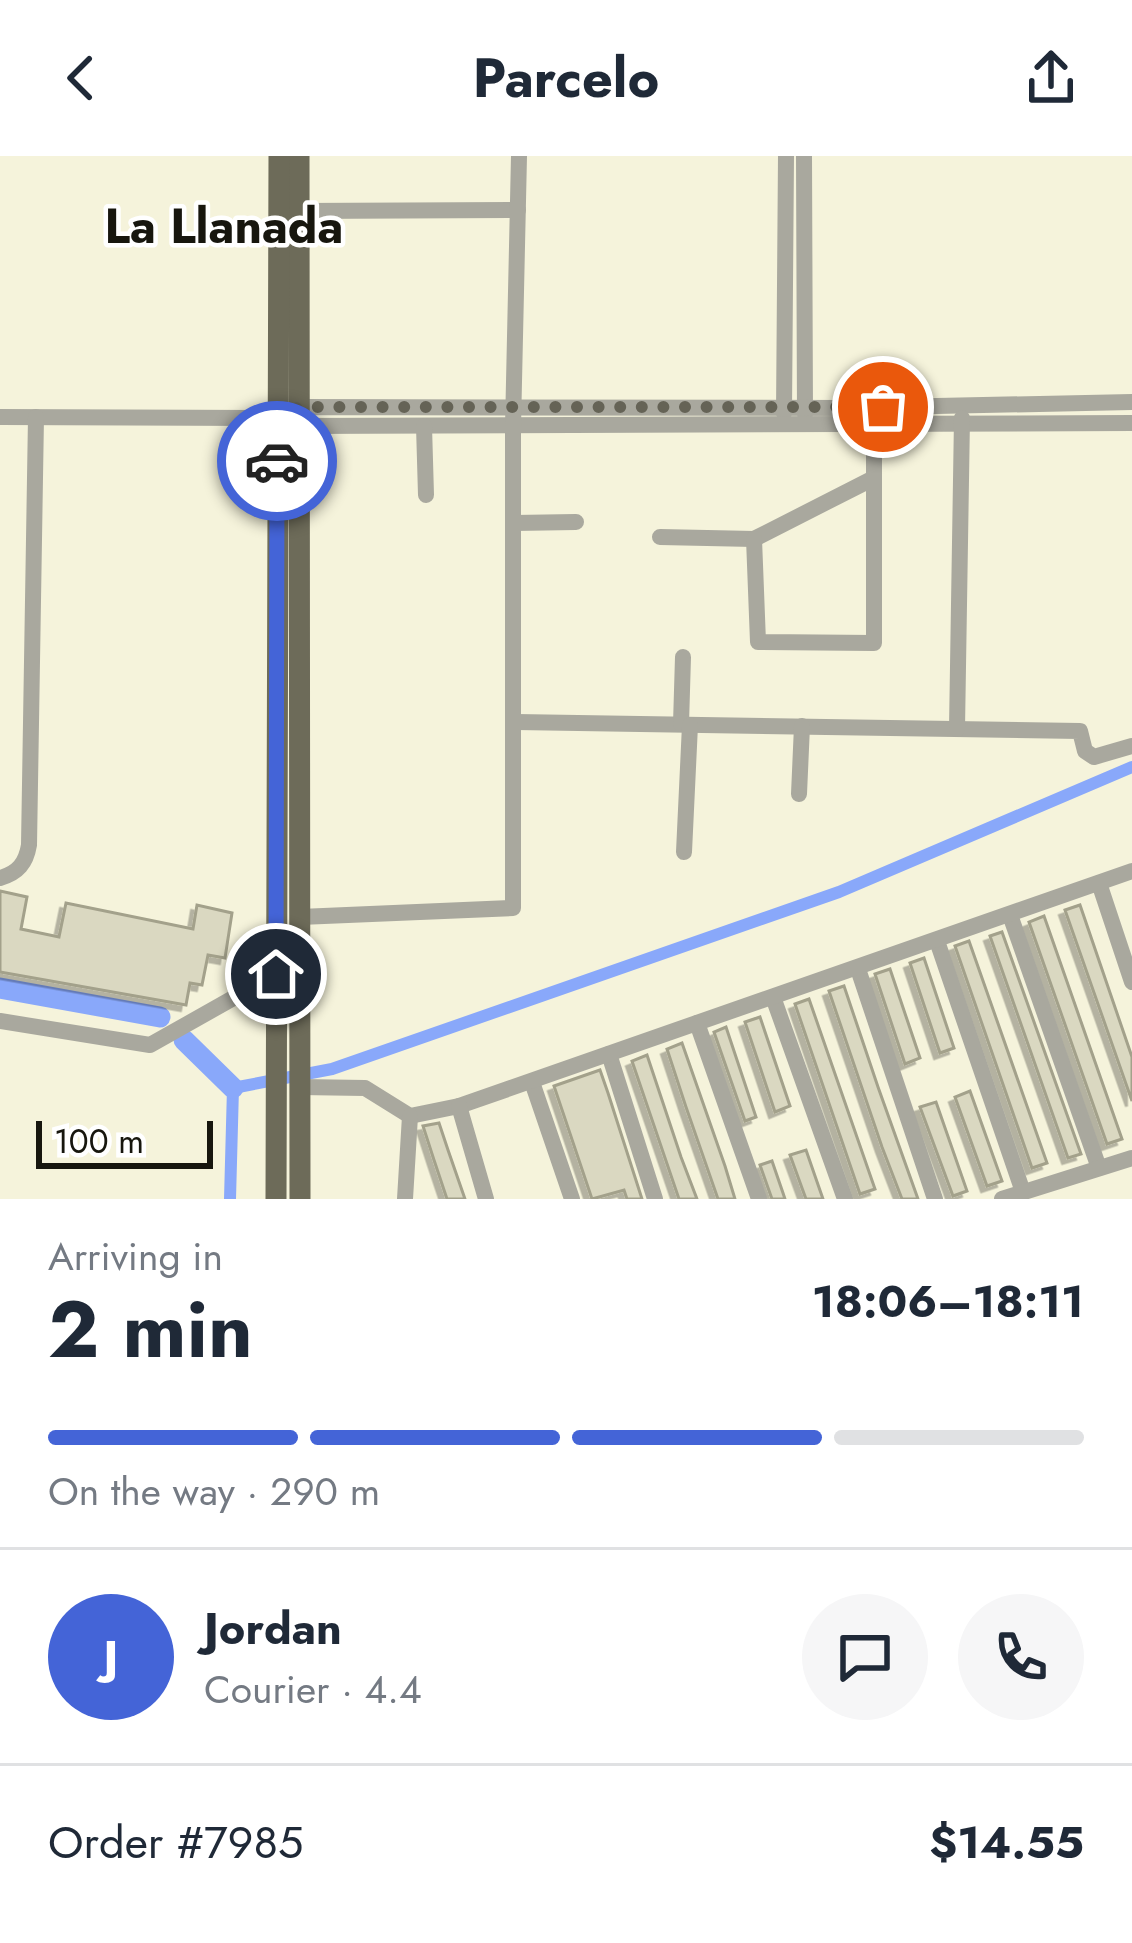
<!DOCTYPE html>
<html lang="en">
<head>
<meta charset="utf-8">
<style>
	:root { --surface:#fff; --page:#f6f6f7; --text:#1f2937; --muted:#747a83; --line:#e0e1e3; --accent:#4464d7 }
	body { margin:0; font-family:Jost,sans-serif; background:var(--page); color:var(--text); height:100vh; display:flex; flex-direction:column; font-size:45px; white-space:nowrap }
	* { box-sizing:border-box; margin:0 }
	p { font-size:39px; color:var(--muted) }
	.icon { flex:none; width:66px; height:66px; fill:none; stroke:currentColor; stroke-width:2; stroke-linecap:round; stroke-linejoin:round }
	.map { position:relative; height:1043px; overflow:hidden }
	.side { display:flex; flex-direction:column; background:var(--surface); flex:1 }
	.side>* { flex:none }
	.scale { position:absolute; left:36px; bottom:30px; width:177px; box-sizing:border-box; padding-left:12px; border:6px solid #17160e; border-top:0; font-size:33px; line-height:42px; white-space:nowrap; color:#17160e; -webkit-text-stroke:9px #fff; paint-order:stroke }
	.pin { position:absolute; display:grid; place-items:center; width:102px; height:102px; color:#fff; margin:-51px; border:6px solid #fff; border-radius:50%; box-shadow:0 3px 12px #0007 }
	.courier { position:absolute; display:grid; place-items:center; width:120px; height:120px; margin:-60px; border:9px solid #4464d7; border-radius:50%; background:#fff; color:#222; box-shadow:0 3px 15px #0007 }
	.overview em { font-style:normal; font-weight:700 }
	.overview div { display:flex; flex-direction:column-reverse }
	.overview { display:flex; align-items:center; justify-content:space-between; height:204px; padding:0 48px }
	h1 { font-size:78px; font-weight:700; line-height:90px }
	.bar { display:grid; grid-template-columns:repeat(4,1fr); gap:18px 12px; align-content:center; height:144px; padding:0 48px }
	.bar i { height:15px; border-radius:9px; background:var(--line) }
	.bar .active { background:var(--accent) }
	.bar p { grid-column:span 4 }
	.line { display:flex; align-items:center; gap:30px; padding:0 48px; border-top:3px solid var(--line) }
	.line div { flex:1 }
	.round { display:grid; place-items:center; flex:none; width:126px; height:126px; border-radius:63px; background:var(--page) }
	header { display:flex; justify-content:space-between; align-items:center; height:156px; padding:0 48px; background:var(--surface); font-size:54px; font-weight:700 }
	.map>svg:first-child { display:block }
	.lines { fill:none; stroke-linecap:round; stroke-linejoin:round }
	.canal { stroke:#89a8fa; stroke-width:12 }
	.river { stroke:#89a8fa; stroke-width:21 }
	.building { fill:#dad8c1; stroke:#a3a18b; stroke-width:3; filter:url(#shadow) }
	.minor { stroke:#a9a89e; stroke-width:16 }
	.major { stroke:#6d6b59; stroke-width:21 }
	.done { stroke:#656356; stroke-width:12; stroke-dasharray:0 21.6 }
	.route { stroke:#4464d7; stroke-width:15 }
	.labels { text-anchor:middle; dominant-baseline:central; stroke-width:9; stroke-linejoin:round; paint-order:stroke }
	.district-label { font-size:48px; font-weight:bold; fill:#17160e; stroke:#fff }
</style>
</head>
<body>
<header><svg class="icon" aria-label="back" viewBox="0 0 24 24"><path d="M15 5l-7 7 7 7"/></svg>Parcelo<svg class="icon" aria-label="share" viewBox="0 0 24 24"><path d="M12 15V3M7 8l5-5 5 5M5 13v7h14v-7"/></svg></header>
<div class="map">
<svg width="1132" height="1043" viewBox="0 0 1132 1043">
	<defs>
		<filter id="shadow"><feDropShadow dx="-5.5" dy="5.5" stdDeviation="0" flood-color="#0004"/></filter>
	</defs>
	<rect width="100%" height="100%" fill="#f5f3db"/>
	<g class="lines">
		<!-- canal -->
		<polyline class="canal" points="230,1043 233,932 332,913 839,736 1132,611"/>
		<!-- river -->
		<g class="river">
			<polyline points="0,832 160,861"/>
			<polyline points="184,884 233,932"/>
		</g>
	</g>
	<!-- building -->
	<g class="building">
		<polygon points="0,735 27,741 21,773 59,781 66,747 193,773 197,749 232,757 225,802 208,799 202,829 190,827 186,849 0,816"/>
		<polygon points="1080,749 1132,901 1132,945 1065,754"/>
		<polygon points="1044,760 1122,983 1107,988 1029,766"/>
		<polygon points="1002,776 1081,998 1068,1002 990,780"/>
		<polygon points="969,785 1047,1007 1032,1012 955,790"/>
		<polygon points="924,802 954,892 940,897 910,807"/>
		<polygon points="890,813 920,902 905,908 875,818"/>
		<polygon points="844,830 878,931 918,1043 902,1043 882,991 829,835"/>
		<polygon points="809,843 875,1033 860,1038 795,848"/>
		<polygon points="760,861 790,950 775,956 745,866"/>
		<polygon points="726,871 756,961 745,965 714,876"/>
		<polygon points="682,887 725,1010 735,1043 718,1043 686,951 667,893"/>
		<polygon points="647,899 681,1001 697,1043 679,1043 632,905"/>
		<polygon points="600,914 608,937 642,1043 627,1043 624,1034 592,1043 554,930"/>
		<polygon points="970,935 1002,1025 987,1030 955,941"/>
		<polygon points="936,946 967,1035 953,1040 920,951"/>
		<polygon points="439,967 448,994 465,1043 447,1043 434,1004 423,970"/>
		<polygon points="806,994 815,1020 823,1043 806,1043 790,999"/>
		<polygon points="772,1005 783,1037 785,1043 772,1043 760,1009"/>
	</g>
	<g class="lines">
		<!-- minor -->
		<g class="minor">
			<polyline points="804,0 805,258"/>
			<polyline points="299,55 518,54"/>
			<polyline points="288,256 299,251 843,252 1132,246"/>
			<polyline points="784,257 786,0"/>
			<polyline points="0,261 277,262 299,270 1132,267"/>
			<polyline points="424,270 426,339"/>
			<polyline points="514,367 576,366"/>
			<polyline points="660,381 754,383 874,322"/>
			<polyline points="754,383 758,486 874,487 874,271"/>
			<polyline points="516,566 1080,575 1085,595 1094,601 1132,590"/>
			<polyline points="681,568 683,501"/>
			<polyline points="957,573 962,262"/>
			<polyline points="799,638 802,570"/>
			<polyline points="684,696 690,569"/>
			<path d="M0,722C18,717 26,707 29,689L36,261"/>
			<polyline points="1099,727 1132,826"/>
			<polyline points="1010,759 1099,1012"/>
			<polyline points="300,761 513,752 513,271 519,0"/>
			<polyline points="937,785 1023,1036"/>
			<polyline points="858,813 935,1043"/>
			<polyline points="773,841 845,1043"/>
			<polyline points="0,865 150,889 276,818"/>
			<polyline points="697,867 759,1043"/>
			<polyline points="609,898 655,1043"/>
			<polyline points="532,926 572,1043"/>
			<polyline points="300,931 365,932 410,960 459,950 1132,715"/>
			<polyline points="459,950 486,1043"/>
			<polyline points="405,1043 410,960"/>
			<polyline points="1002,1043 1132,1002"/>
		</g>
		<!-- major -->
		<g class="major">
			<polyline points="299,0 300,1043"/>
			<polyline points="276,1043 279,0"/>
		</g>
	</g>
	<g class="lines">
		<!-- done -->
		<polyline class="done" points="277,305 277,262 299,251 883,251"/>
		<!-- route -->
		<polyline class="route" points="276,818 277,305"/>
	</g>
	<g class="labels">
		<!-- district labels -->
		<g class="district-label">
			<text x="224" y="70">La Llanada</text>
		</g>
	</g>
</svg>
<div class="scale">100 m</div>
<div class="pin" style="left:883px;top:251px;background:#ea580c"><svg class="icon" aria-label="bag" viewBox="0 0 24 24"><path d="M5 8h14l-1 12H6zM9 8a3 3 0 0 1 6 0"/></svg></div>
<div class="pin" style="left:276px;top:818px;background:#1f2937"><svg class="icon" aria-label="home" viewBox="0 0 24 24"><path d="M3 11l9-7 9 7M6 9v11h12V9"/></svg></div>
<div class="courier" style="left:277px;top:305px"><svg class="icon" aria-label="car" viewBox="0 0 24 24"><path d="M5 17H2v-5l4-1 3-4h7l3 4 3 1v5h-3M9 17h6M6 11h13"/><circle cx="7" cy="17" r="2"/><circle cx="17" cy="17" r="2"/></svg></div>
</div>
<section class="side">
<div class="overview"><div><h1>2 min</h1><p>Arriving in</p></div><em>18:06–18:11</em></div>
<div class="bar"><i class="active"></i><i class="active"></i><i class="active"></i><i></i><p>On the way · 290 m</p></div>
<div class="line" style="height:216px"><b class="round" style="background:var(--accent);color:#fff">J</b><div><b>Jordan</b><p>Courier · 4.4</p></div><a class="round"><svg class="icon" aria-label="chat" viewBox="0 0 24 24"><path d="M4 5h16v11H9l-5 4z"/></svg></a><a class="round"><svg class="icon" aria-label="phone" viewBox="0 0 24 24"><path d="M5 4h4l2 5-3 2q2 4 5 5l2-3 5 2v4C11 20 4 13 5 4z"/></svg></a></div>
<div class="line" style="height:156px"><div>Order #7985</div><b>$14.55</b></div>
</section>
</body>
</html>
